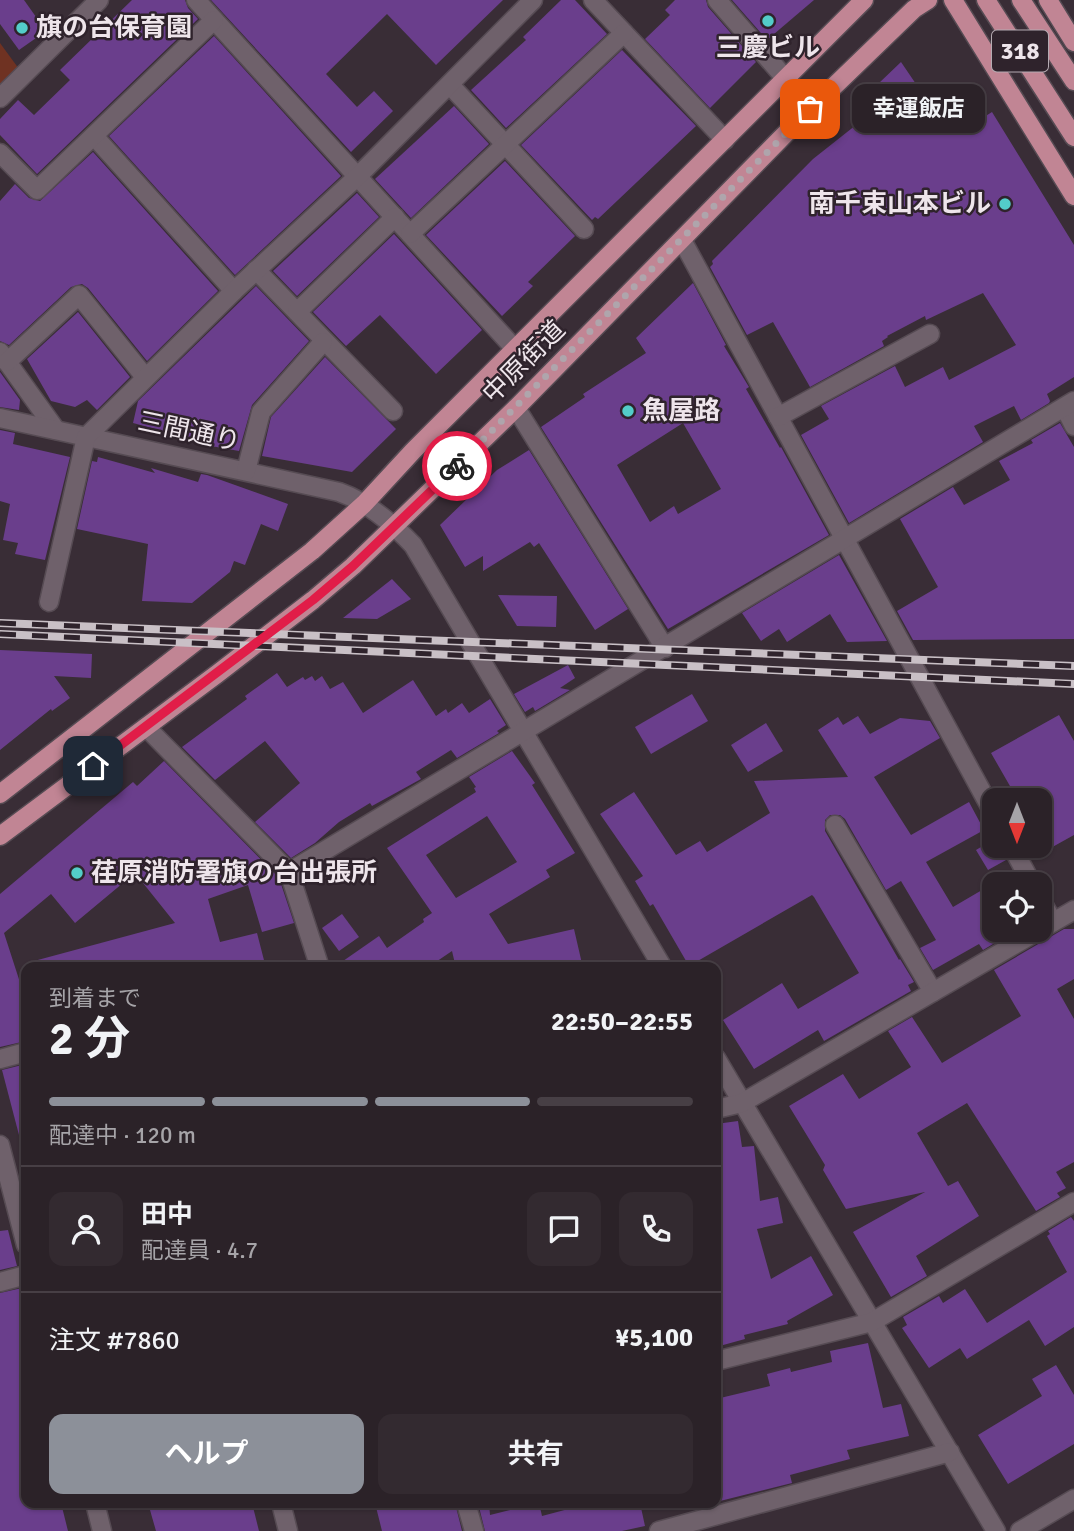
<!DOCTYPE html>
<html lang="ja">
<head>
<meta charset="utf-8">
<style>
	:root { --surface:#2b2228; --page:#332a30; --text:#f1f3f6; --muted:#a6a4a8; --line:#473f45; --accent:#8c9099 }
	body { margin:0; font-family:Signika,"Noto Sans JP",sans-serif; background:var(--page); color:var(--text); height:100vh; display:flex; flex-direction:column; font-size:26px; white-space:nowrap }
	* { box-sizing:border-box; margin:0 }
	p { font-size:23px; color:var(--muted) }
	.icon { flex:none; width:38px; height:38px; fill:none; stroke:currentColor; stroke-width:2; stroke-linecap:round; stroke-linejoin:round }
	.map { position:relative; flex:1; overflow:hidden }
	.details { position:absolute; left:21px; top:962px; width:700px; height:546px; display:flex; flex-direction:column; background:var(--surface); border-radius:14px; box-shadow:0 2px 5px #0004,0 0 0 2px var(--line) }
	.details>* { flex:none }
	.needle { width:46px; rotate:180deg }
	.tools { position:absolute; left:982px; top:788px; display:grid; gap:14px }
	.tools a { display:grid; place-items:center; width:70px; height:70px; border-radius:14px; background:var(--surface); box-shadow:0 2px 5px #0004,0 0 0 2px var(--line); font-size:35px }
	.pin { position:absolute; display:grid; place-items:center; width:60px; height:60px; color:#fff; margin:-30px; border-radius:14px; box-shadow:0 4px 10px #0006 }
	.courier { position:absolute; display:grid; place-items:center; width:70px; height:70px; margin:-35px; border:5px solid #e11d48; border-radius:50%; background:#fff; color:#222; box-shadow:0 2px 9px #0007 }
	.bubble { position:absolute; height:49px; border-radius:14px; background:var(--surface); box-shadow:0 2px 5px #0004,0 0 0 2px var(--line); font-size:23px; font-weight:700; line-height:49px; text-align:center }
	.headline em { font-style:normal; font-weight:700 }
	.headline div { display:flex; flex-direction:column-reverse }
	.headline { display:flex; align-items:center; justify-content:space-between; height:119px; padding:0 28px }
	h1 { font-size:46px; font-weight:700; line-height:52px }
	.bar { display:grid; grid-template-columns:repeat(4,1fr); gap:10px 7px; align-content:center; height:84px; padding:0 28px }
	.bar i { height:9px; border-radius:5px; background:var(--line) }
	.bar .active { background:var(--accent) }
	.bar p { grid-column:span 4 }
	.line { display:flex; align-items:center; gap:18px; padding:0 28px; border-top:2px solid var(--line) }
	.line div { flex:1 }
	.round { display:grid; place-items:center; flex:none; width:74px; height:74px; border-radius:14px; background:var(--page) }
	.action { display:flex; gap:14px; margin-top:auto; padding:14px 28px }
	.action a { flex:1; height:80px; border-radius:14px; background:var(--accent); color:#fff; font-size:28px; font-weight:700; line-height:80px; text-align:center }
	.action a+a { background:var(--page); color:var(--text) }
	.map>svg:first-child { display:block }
	.green { fill:#6f3222 }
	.building { fill:#6a3e8c; fill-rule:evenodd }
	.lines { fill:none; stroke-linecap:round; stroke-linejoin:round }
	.minor-casing { stroke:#564b53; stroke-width:21 }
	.major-casing { stroke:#564b53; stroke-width:21 }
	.minor { stroke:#6f616b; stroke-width:18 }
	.major { stroke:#c18594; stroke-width:18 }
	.rail-casing { stroke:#c9c0c6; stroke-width:8 }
	.rail { stroke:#2f232c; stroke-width:5; stroke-dasharray:16; stroke-linecap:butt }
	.done { stroke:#afa5ac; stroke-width:7; stroke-dasharray:0 12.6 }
	.route { stroke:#e11d48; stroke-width:9 }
	.poi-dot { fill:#53cdc9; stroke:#2f232c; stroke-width:2.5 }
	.labels { text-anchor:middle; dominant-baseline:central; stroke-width:5; stroke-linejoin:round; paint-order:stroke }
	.shield { fill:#2f232c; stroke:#b5abb2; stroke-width:2 }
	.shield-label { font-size:24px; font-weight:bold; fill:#eee5eb }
	.poi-label { font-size:26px; font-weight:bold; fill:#eee5eb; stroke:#2f232c; text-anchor:start }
	.street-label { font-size:26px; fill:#eee5eb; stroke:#2f232c }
</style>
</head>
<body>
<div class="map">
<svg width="1074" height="1531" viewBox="0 0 1074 1531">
	<rect width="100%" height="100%" fill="#392d36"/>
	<!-- green -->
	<polygon class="green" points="0,43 19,69 0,88"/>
	<!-- building -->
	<g class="building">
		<polygon points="0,0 24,0 46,31 19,50 0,24"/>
		<polygon points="132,0 185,0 188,8 198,19 37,174 0,135 0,119 18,100 34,115 70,80 60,70"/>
		<polygon points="211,0 503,0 436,65 387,14 326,74 357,107 374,91 393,111 351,152"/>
		<polygon points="561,0 575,0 607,34 506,128 471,90 526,40 523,37"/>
		<polygon points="675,0 706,0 708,7 756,62 710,108 645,39 670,15 665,10"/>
		<polygon points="732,0 814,0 767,40"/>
		<polygon points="214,36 341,176 235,275 109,136"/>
		<polygon points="622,50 696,126 598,219 595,217 592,220 521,145"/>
		<polygon points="901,62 933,109 939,105 957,134 992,112 1074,245 1074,377 1047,394 1050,401 1049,403 1021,420 1014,406 974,426 983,442 849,523 801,435 829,419 821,406 895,366 905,387 943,367 949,380 1016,345 983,293 926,320 925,316 887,336 888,337 882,341 884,346 810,387 773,322 747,335 710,267 713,264 712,261 813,159 856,125 852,120 882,91 878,84"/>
		<polygon points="454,106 489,144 411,218 375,179"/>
		<polygon points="93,152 218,291 147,361 88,288 82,284 71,287 9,345 0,341 0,201 15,184 29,198 40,201"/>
		<polygon points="505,161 575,236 528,282 533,286 502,316 426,235"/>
		<polygon points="357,193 379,217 297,296 273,271"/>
		<polygon points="394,234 482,330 436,374 380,315 346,346 313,312"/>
		<path d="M693,283L726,345L724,346L749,387L746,389L780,448L781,447L829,535L668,629L541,427L585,397L583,394L646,353L636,338ZM683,423L721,489L678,514L674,506L650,522L617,465Z"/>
		<polygon points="256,286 309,341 252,405 239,451 211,446 211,444 133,423 138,401"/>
		<polygon points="78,312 130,377 97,410 87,400 75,407 51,401 27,359"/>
		<polygon points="325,357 396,429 352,472 262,456 271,417"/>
		<polygon points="0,372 20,400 19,410 0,407"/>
		<polygon points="1060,423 1074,447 1074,639 913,640 897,611 938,587 900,519 953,487 964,505 1010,480 999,461 1033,443 1031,440"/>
		<polygon points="0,430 15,433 13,444 70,457 45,560 15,554 18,543 3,540 10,504 0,501"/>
		<polygon points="529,450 628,609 595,630 539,543 534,547 530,542 483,571 483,556 465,567 440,525 497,470"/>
		<polygon points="98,457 155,473 151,468 198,482 201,474 207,475 288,504 278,531 261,524 245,565 234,561 230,572 192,603 142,601 148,544 77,529 92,461 97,462"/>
		<polygon points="839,555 887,641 847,642 830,614 787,642 779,629 761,641 742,613"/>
		<polygon points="392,579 411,599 377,619 343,618"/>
		<polygon points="498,595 557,596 556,627 517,626"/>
		<polygon points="0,650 92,654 91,678 54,676 70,698 52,711 51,709 0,750"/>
		<polygon points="568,665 575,678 560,688 570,690 535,711 533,707 525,712 514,694"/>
		<polygon points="277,673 287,687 303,677 305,680 312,676 315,681 322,676 330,689 343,682 363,713 413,680 436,716 446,709 448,713 462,703 469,713 490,699 506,725 497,731 499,733 457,758 451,750 416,772 421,779 372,806 370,803 339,822 315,843 291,858 255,822 300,783 265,741 215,780 182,747 247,699 245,696"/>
		<polygon points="692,694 708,721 651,754 635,727"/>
		<polygon points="1059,715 1074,741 1074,835 1047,850 1040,837 1040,800 1018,800 991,753"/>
		<polygon points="858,716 870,734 900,718 930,721 940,738 874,777 911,835 969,802 984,830 926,862 953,907 994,883 994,929 1018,929 983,950 979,944 933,970 920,948 936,940 901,881 886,890 845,819 840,815 830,815 825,820 825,831 899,960 900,959 914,982 908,985 911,991 824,1041 818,1030 754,1069 723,1020 782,983 798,1009 859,973 814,897 812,895 689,966 653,904 650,906 635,881 643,876 600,814 634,792 676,855 700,841 707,852 770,813 754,781 848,777 818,730 838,717 843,725"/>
		<polygon points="766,723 783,751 748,772 731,745"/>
		<path d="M512,751L535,783L532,785L575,853L546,870L550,877L489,914L508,944L574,929L583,968H456L452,951L427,968H333L379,936L387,948L424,922L423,919L432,913L387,848L476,792L474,788L476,787L469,777ZM487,816L517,862L456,898L426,855Z"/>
		<polygon points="164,761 279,878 294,923 262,932 248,885 208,899 220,942 257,933 266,968 35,968 34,961 175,923 135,873 75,923 51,894 4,933 26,1001 26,1041 0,1047 0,894 133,782 137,786"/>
		<polygon points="994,839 994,845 998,845 1006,860 988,870 976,850"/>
		<polygon points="342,914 359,937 339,951 322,928"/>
		<polygon points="1064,929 1074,929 1074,979 1057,989 1074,1019 1074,1162 1056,1172 1066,1188 1057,1193 1060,1197 1036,1211 967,1103 917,1133 948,1186 958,1181 979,1216 916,1256 927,1276 891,1297 853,1232 925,1192 846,1209 823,1170 825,1165 789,1106 843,1074 859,1099 911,1067 888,1031 912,1017 942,1063 1021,1016 994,970"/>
		<polygon points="26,1064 26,1134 19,1135 2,1070"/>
		<polygon points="738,1121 742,1147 754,1146 760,1201 778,1197 783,1223 757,1229 771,1279 811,1256 833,1295 787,1321 788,1324 744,1335 745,1339 716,1347 716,1124"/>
		<polygon points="1071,1217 1074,1221 1074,1327 1045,1346 1029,1320 967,1359 960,1348 929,1368 902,1328 907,1325 903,1317 939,1296 943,1303 965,1289 987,1323 1067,1272 1047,1236 1050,1234 1048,1231"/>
		<polygon points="8,1230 17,1266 0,1270 0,1231"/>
		<polygon points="22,1288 26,1303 26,1503 61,1503 68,1531 0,1531 0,1293"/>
		<polygon points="868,1343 883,1408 901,1404 909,1436 847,1450 850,1459 790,1475 792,1483 716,1502 716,1399 770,1386 767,1374 790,1368 791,1372 832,1362 830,1351"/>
		<polygon points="1056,1365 1074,1395 1074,1444 1008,1484 978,1435 1042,1396 1032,1379"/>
		<polygon points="148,1503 252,1503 259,1531 156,1531"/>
		<polygon points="375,1503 455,1503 462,1531 382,1531"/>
		<polygon points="478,1503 489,1503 490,1515 539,1503 542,1516 591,1503 640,1503 645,1526 622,1531 485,1531"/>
	</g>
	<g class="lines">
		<!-- minor casing -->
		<g class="minor-casing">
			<g id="minor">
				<polyline points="196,0 515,349"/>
				<polyline points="593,0 725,140"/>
				<polyline points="717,0 785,78"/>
				<polyline points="450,85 584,229"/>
				<polyline points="0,98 99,0"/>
				<polyline points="94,136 234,291"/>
				<polyline points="0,153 37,190 214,20"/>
				<polyline points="410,234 624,33"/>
				<polyline points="682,240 994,814"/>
				<polyline points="256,270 393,411"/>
				<polyline points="297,312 395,217"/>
				<polyline points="0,352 56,430"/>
				<polyline points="7,362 79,295 145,377"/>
				<polyline points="516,408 665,648"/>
				<polyline points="1065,408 1074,426"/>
				<polyline points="778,417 930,334"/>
				<path d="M0,418L339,492C368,502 392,523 413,545L663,968"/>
				<polyline points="246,471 261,412 323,342"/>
				<polyline points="49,602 86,437 234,291 358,176 533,0"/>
				<polyline points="146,727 289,872 320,968"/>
				<polyline points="835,825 933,992"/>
				<polyline points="1011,845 1032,884"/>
				<polyline points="289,872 1074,401"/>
				<polyline points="1040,898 1053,922"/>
				<polyline points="716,1058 996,1531"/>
				<polyline points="0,1059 26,1052"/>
				<polyline points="716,1109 742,1103 1074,910"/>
				<polyline points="0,1145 26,1245"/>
				<polyline points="0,1282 26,1275"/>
				<polyline points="716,1361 872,1322 1074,1202"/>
				<polyline points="95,1503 102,1531"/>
				<polyline points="281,1503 288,1531"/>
				<polyline points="466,1503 474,1531"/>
				<polyline points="659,1531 950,1452"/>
				<polyline points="1020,1531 1074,1499"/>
			</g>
		</g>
		<!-- major casing -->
		<g class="major-casing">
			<g id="major">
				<polyline points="953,0 1074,196"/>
				<polyline points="986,0 1074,137"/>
				<polyline points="1021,0 1074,81"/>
				<polyline points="1048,0 1074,42"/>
				<polyline points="0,794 312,551 364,504 413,451 864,0"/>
				<polyline points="0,836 217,674 313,600 353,566 516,408 795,124 914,9 928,0"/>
			</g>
		</g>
		<!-- minor -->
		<use href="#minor" class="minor"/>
		<!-- major -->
		<use href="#major" class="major"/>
		<!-- rail casing -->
		<g class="rail-casing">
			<g id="rail">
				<polyline points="0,623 1074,666"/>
				<polyline points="0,634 1074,684"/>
			</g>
		</g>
		<!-- rail -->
		<use href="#rail" class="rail"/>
	</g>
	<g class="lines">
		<!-- done -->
		<polyline class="done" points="457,466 810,109"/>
		<!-- route -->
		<polyline class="route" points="93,766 313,600 353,566 457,466"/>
	</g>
	<!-- markers -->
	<g class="poi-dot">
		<circle cx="768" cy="21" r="7"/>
		<circle cx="22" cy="28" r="7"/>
		<circle cx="1005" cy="204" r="7"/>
		<circle cx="628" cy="411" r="7"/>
		<circle cx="77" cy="873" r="7"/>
	</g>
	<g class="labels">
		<!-- shield labels -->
		<rect class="shield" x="992" y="30.5" width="56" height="41" rx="5"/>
		<g class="shield-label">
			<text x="1020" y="51">318</text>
		</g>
		<!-- poi labels -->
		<g class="poi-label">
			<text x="36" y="28">旗の台保育園</text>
			<text x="768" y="48" text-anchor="middle">三慶ビル</text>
			<text x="991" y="204" text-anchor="end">南千束山本ビル</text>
			<text x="642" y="411">魚屋路</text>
			<text x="91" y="873">荏原消防署旗の台出張所</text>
		</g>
		<!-- street labels -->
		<g class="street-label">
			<text transform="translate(524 362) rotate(-45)">中原街道</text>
			<text transform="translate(189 432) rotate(12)">三間通り</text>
		</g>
	</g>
</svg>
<div class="tools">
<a><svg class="needle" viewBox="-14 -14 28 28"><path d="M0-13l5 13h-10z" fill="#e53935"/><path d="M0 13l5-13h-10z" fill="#a6a4a8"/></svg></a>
<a><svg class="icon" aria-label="locate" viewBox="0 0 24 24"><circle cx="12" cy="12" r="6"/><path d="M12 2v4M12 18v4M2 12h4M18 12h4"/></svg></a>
</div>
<div class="pin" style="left:810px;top:109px;background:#ea580c"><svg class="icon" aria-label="bag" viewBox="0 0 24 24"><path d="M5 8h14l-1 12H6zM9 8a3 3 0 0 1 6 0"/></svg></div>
<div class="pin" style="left:93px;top:766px;background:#1f2937"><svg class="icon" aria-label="home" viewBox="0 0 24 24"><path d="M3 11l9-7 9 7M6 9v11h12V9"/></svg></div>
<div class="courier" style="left:457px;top:466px"><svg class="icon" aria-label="bike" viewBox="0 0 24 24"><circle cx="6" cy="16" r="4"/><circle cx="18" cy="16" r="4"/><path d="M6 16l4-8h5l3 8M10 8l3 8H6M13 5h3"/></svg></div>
<div class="bubble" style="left:852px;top:84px;width:133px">幸運飯店</div>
<section class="details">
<div class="headline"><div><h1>2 分</h1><p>到着まで</p></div><em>22:50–22:55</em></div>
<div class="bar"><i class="active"></i><i class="active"></i><i class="active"></i><i></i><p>配達中 · 120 m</p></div>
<div class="line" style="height:126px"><a class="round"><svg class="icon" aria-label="person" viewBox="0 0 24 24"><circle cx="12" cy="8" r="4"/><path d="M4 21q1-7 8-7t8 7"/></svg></a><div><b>田中</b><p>配達員 · 4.7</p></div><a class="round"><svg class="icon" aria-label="chat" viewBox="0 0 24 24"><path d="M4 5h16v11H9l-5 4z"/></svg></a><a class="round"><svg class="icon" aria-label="phone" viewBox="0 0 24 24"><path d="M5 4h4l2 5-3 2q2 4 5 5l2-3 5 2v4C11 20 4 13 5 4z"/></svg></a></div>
<div class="line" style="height:91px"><div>注文 #7860</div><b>¥5,100</b></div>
<div class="action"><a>ヘルプ</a><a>共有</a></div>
</section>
</div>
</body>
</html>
